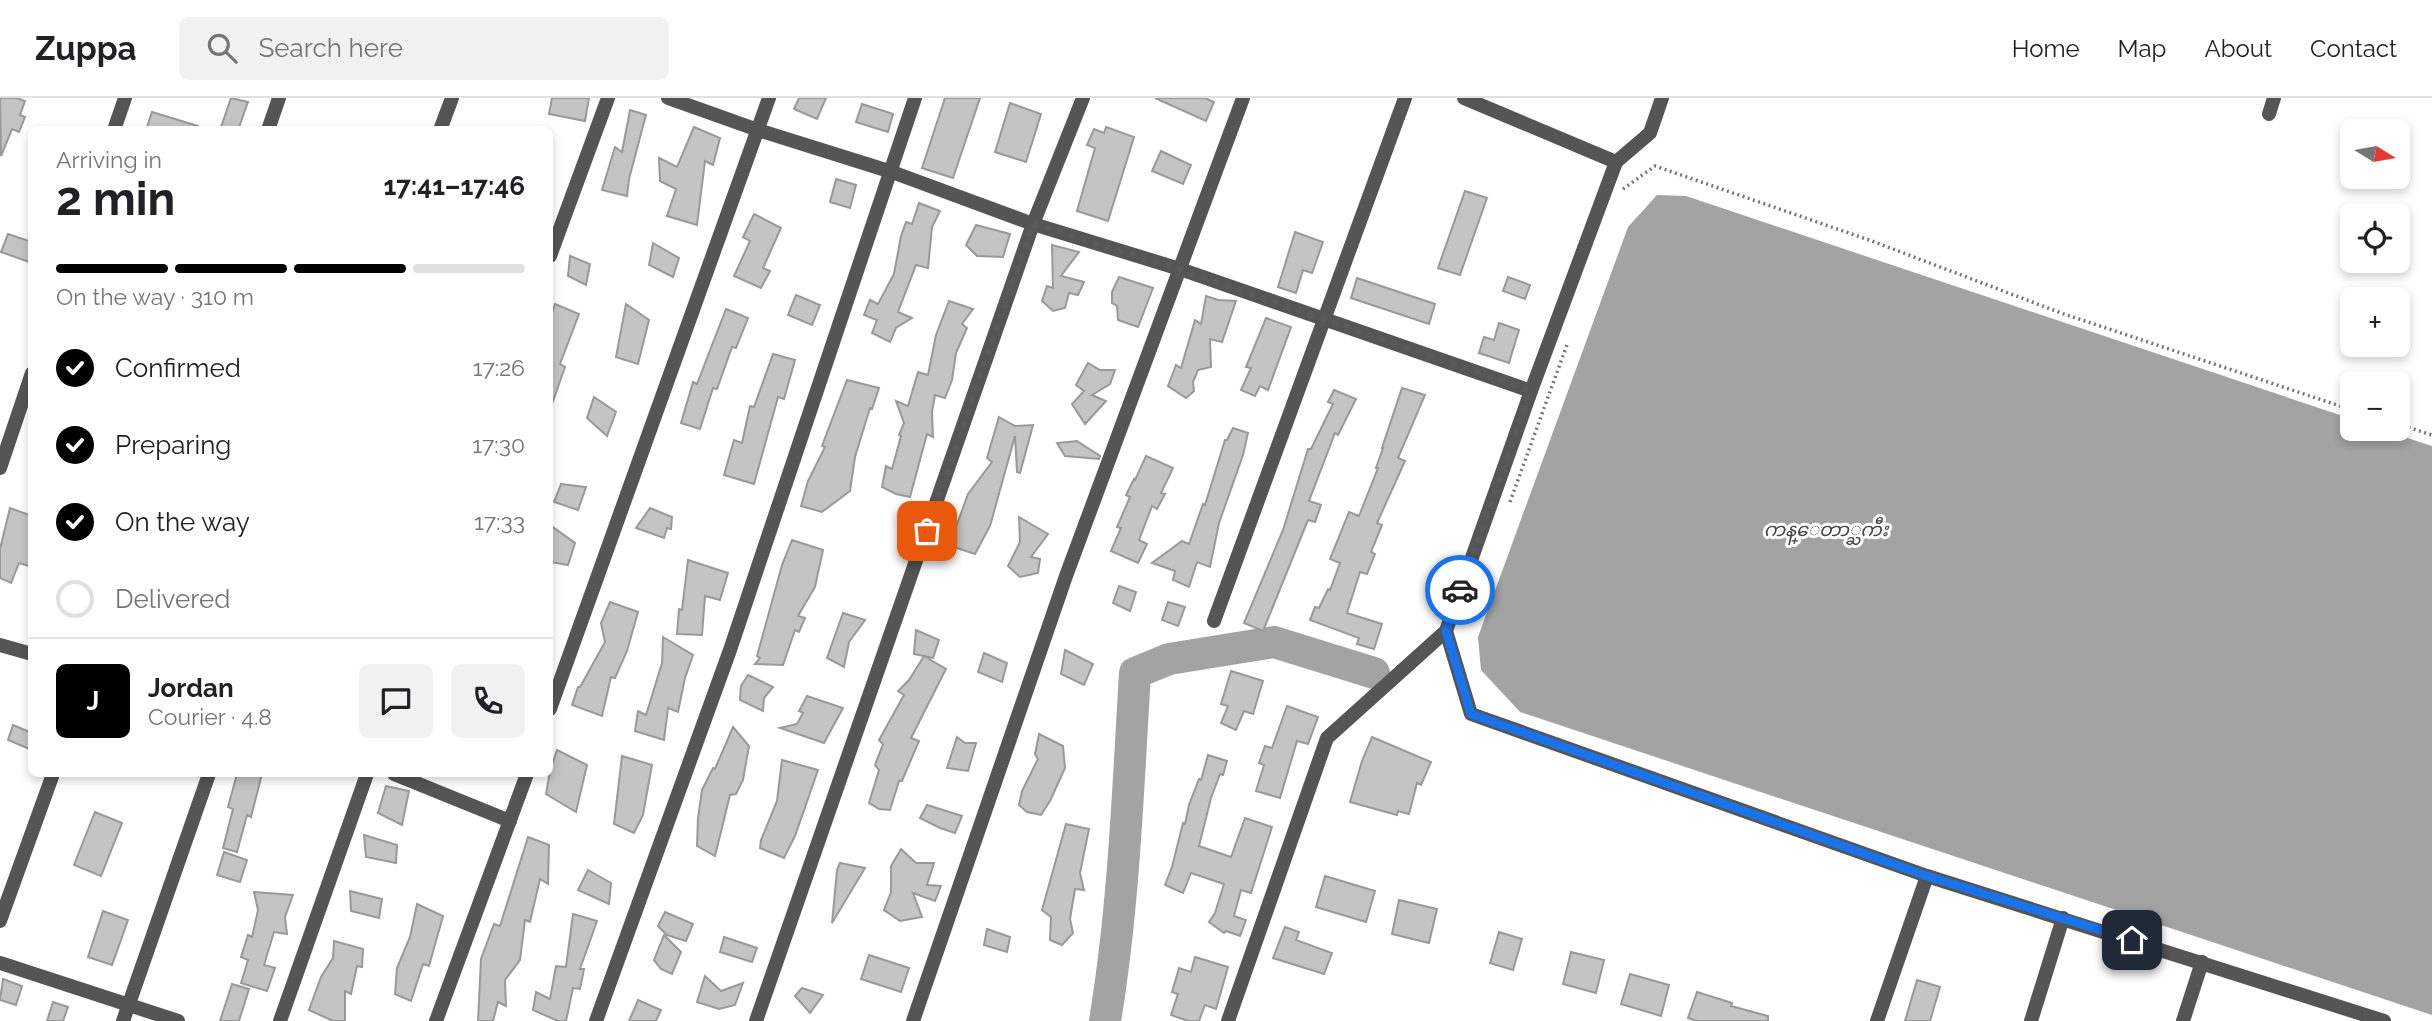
<!DOCTYPE html>
<html lang="en">
<head>
<meta charset="utf-8">
<style>
	:root { --surface:#fff; --page:#f2f2f2; --text:#202124; --muted:#757577; --line:#e0e0e0; --accent:#000 }
	body { margin:0; font-family:Raleway,"Noto Sans Myanmar",sans-serif; background:var(--page); color:var(--text); height:100vh; display:flex; flex-direction:column; font-size:26px; white-space:nowrap }
	* { box-sizing:border-box; margin:0 }
	p { font-size:23px; color:var(--muted) }
	.icon { flex:none; width:38px; height:38px; fill:none; stroke:currentColor; stroke-width:2; stroke-linecap:round; stroke-linejoin:round }
	.map { position:relative; flex:1; overflow:hidden }
	.details { position:absolute; left:28px; top:28px; width:525px; height:651px; display:flex; flex-direction:column; background:var(--surface); border-radius:10px; box-shadow:0 4px 10px #0003 }
	.details>* { flex:none }
	.needle { width:46px; rotate:101deg }
	.fabs { position:absolute; left:2340px; top:21px; display:grid; gap:14px }
	.fabs a { display:grid; place-items:center; width:70px; height:70px; border-radius:10px; background:var(--surface); box-shadow:0 4px 10px #0003; font-size:35px }
	.pin { position:absolute; display:grid; place-items:center; width:60px; height:60px; color:#fff; margin:-30px; border-radius:14px; box-shadow:0 4px 10px #0006 }
	.courier { position:absolute; display:grid; place-items:center; width:70px; height:70px; margin:-35px; border:5px solid #1a73e8; border-radius:50%; background:#fff; color:#222; box-shadow:0 2px 9px #0007 }
	.head em { font-style:normal; font-weight:700 }
	.head div { display:flex; flex-direction:column-reverse }
	.head { display:flex; align-items:center; justify-content:space-between; height:119px; padding:0 28px }
	h1 { font-size:46px; font-weight:700; line-height:52px }
	.bar { display:grid; grid-template-columns:repeat(4,1fr); gap:10px 7px; align-content:center; height:84px; padding:0 28px }
	.bar i { height:9px; border-radius:5px; background:var(--line) }
	.bar .current { background:var(--accent) }
	.bar p { grid-column:span 4 }
	.line { display:flex; align-items:center; gap:18px; padding:0 28px; border-top:2px solid var(--line) }
	.line div { flex:1 }
	.round { display:grid; place-items:center; flex:none; width:74px; height:74px; border-radius:10px; background:var(--page) }
	ol { padding:0 28px; list-style:none }
	li { display:flex; align-items:center; gap:21px; height:77px }
	li p { margin-inline-start:auto }
	li .icon { padding:7px; border-radius:50%; background:var(--accent); color:#fff; stroke-width:4 }
	li:last-child { color:var(--muted) }
	li i { width:38px; height:38px; border:4px solid var(--line); border-radius:50% }
	header { display:flex; align-items:center; gap:42px; box-sizing:border-box; height:98px; padding:0 35px; background:var(--surface); border-bottom:2px solid var(--line) }
	header strong { font-size:33px }
	nav { display:flex; gap:38px; margin-inline-start:auto; font-size:24px }
	.search { width:490px; height:63px; background:var(--page); display:flex; align-items:center; gap:18px; box-sizing:border-box; padding:0 24px; border-radius:10px; color:var(--muted); font-size:26px }
	.map>svg:first-child { display:block }
	.water { fill:#a3a3a3 }
	.lines { fill:none; stroke-linecap:round; stroke-linejoin:round }
	.river { stroke:#a3a3a3; stroke-width:32 }
	.building { fill:#c4c4c4; stroke:#999; stroke-width:2 }
	.path { stroke:#777; stroke-width:3.5; stroke-dasharray:2 3.5; stroke-linecap:butt }
	.minor { stroke:#555; stroke-width:14 }
	.tertiary { stroke:#555; stroke-width:14 }
	.done { stroke:#595959; stroke-width:7; stroke-dasharray:0 12.6 }
	.route { stroke:#1a73e8; stroke-width:9 }
	.labels { text-anchor:middle; dominant-baseline:central; stroke-width:6; stroke-linejoin:round; paint-order:stroke }
	.water-label { font-size:19px; font-style:italic; fill:#444; stroke:#fff }
</style>
</head>
<body>
<header>
<strong>Zuppa</strong>
<div class="search"><svg class="icon" aria-label="search" viewBox="0 0 24 24"><circle cx="10" cy="10" r="6"/><path d="M15 15l6 6"/></svg>Search here</div>
<nav><a>Home</a><a>Map</a><a>About</a><a>Contact</a></nav>
</header>
<div class="map">
<svg width="2432" height="923" viewBox="0 0 2432 923">
	<rect width="100%" height="100%" fill="#fff"/>
	<!-- water -->
	<polygon class="water" points="1657,97 1686,98 2352,321 2352,331 2380,331 2432,348 2432,917 1520,614 1481,572 1478,539 1628,129"/>
	<g class="lines">
		<!-- river -->
		<path class="river" d="M1105,923C1124,808 1128,691 1135,575L1169,561L1274,544L1374,575"/>
	</g>
	<!-- building -->
	<g class="building">
		<polygon points="0,0 17,0 25,3 20,17 25,19 19,34 12,31 1,58"/>
		<polygon points="231,0 248,4 238,32 220,32"/>
		<polygon points="552,0 589,0 585,23 549,16"/>
		<polygon points="799,0 826,0 817,21 794,11"/>
		<polygon points="945,0 980,0 953,80 922,70"/>
		<polygon points="1155,0 1205,0 1214,4 1206,23"/>
		<polygon points="1010,5 1041,16 1026,64 995,54"/>
		<polygon points="862,6 893,16 888,34 856,24"/>
		<polygon points="630,12 646,17 629,81 627,98 602,92 615,49 622,54"/>
		<polygon points="152,14 198,28 198,32 146,32"/>
		<polygon points="694,29 720,40 713,67 705,63 697,127 667,118 676,91 660,83 659,60 677,69"/>
		<polygon points="1106,29 1134,39 1108,123 1077,113 1095,50 1087,47 1094,31 1104,35"/>
		<polygon points="1161,53 1191,67 1183,86 1152,73"/>
		<polygon points="836,81 856,87 850,110 830,104"/>
		<polygon points="1465,93 1487,100 1460,177 1438,170"/>
		<polygon points="919,105 940,113 932,129 928,170 916,167 898,214 912,220 896,230 890,244 872,235 877,222 864,217 870,202 878,206 894,176 901,138 906,124 912,126"/>
		<polygon points="754,116 781,130 763,170 770,173 761,190 734,178 750,143 743,139"/>
		<polygon points="976,127 1010,136 1003,159 977,158 966,147"/>
		<polygon points="1295,134 1323,144 1312,175 1303,172 1296,195 1278,189"/>
		<polygon points="8,136 32,144 32,165 1,154"/>
		<polygon points="653,145 679,160 673,179 649,167"/>
		<polygon points="1052,147 1079,154 1061,178 1084,184 1078,197 1069,195 1065,210 1053,213 1042,203 1047,188 1053,190"/>
		<polygon points="570,158 590,166 586,187 568,178"/>
		<polygon points="1119,179 1153,190 1138,229 1118,222 1117,208 1112,205 1112,194"/>
		<polygon points="1508,179 1530,187 1525,201 1503,193"/>
		<polygon points="1357,180 1435,206 1429,226 1351,200"/>
		<polygon points="796,197 820,207 812,227 788,217"/>
		<polygon points="1206,198 1218,202 1236,203 1222,244 1210,241 1211,269 1198,272 1193,284 1194,293 1186,300 1168,288 1176,267 1181,270 1195,222 1201,226"/>
		<polygon points="949,203 973,211 962,226 967,230 956,255 952,282 945,300 935,297 932,314 933,339 927,336 910,399 896,396 882,389 886,368 892,371 901,338 899,337 904,325 896,303 908,308 918,274 928,277 936,237"/>
		<polygon points="555,206 579,216 560,266 565,269 551,309 550,218"/>
		<polygon points="626,206 649,222 638,266 616,259"/>
		<polygon points="726,211 748,220 736,250 732,249 717,291 713,290 700,331 681,325 693,284 697,286"/>
		<polygon points="1266,220 1291,229 1268,292 1260,288 1255,298 1241,292 1251,270 1246,269"/>
		<polygon points="1499,225 1519,232 1509,265 1479,255 1484,239 1494,242"/>
		<polygon points="773,256 795,262 784,301 778,299 754,386 724,377 734,342 742,345 750,308 754,309"/>
		<polygon points="1088,265 1100,272 1115,272 1110,286 1092,297 1106,303 1085,326 1072,306 1084,293 1076,287"/>
		<polygon points="847,282 879,290 872,311 870,310 855,359 850,393 822,414 801,408 808,383 825,349 822,348"/>
		<polygon points="1402,290 1425,297 1398,360 1405,363 1377,425 1382,427 1371,454 1375,456 1367,476 1360,474 1347,515 1382,526 1374,551 1357,546 1359,540 1310,522 1315,509 1319,510 1328,491 1330,492 1340,465 1330,461 1349,414 1359,418 1378,370 1376,370 1383,350 1382,350"/>
		<polygon points="1334,292 1356,301 1338,337 1335,335 1309,403 1321,407 1315,424 1308,422 1263,533 1244,525 1283,432 1308,351 1311,351 1333,306 1328,304"/>
		<polygon points="594,299 616,314 607,338 587,320"/>
		<polygon points="999,319 1015,328 1033,327 1020,375 1017,374 1015,338 990,428 975,456 948,447 952,427 956,429 968,396 992,364 987,360"/>
		<polygon points="1233,330 1248,335 1243,357 1219,425 1210,469 1197,464 1189,489 1173,482 1175,473 1152,465 1182,443 1189,446 1203,406 1205,407 1225,342 1227,342"/>
		<polygon points="1077,343 1100,358 1099,361 1065,358 1057,345"/>
		<polygon points="1146,358 1173,370 1161,395 1165,396 1157,411 1152,408 1139,442 1147,446 1138,465 1111,453 1121,430 1117,429 1130,399 1126,397 1134,381 1135,382"/>
		<polygon points="561,386 586,389 578,412 554,404"/>
		<polygon points="10,410 32,418 32,469 19,465 11,485 0,480 0,451"/>
		<polygon points="650,410 672,419 671,431 667,430 664,440 636,430"/>
		<polygon points="1019,419 1048,436 1031,459 1040,461 1038,475 1020,479 1008,468 1020,444"/>
		<polygon points="550,427 575,445 568,467 550,464"/>
		<polygon points="792,442 823,452 815,489 798,518 805,520 799,534 795,532 783,567 755,566 760,560 757,558 782,467"/>
		<polygon points="688,462 728,475 720,502 705,498 702,537 677,536 679,511 682,512"/>
		<polygon points="1119,488 1136,494 1130,513 1113,505"/>
		<polygon points="610,504 638,514 627,553 615,580 611,579 602,618 572,607 578,589 580,589 605,544 601,525"/>
		<polygon points="1168,504 1185,509 1178,528 1162,522"/>
		<polygon points="843,515 865,522 849,544 844,569 827,560"/>
		<polygon points="916,532 939,542 933,560 914,556"/>
		<polygon points="663,539 693,557 685,580 678,614 668,610 664,642 635,633 638,613 646,617 662,565"/>
		<polygon points="1065,552 1093,566 1084,587 1061,576"/>
		<polygon points="984,555 1007,565 1002,584 978,574"/>
		<polygon points="924,558 946,571 911,640 919,643 902,683 899,683 890,712 879,711 869,705 879,672 875,667 883,646 879,642 904,597 898,593 909,582"/>
		<polygon points="1231,573 1263,583 1253,616 1244,613 1236,632 1221,625 1228,608 1221,606"/>
		<polygon points="748,577 773,589 764,600 763,613 740,602 741,588"/>
		<polygon points="807,598 843,610 824,645 780,630 797,626 803,615 799,613"/>
		<polygon points="1287,608 1318,619 1308,646 1297,643 1280,700 1256,693 1264,667 1259,665 1265,648 1272,650"/>
		<polygon points="13,627 32,635 32,652 8,642"/>
		<polygon points="733,629 749,648 743,682 736,696 730,697 715,758 697,748 698,720 702,692 713,670 715,671"/>
		<polygon points="1039,636 1063,648 1065,670 1050,703 1041,717 1027,714 1019,707 1022,693 1038,661 1035,656"/>
		<polygon points="957,639 965,645 976,645 968,673 947,670"/>
		<polygon points="1372,639 1431,664 1421,687 1417,685 1409,716 1398,713 1397,717 1350,704 1362,663"/>
		<polygon points="557,652 587,667 576,714 546,696 550,673"/>
		<polygon points="1208,657 1227,663 1223,677 1220,676 1211,700 1199,748 1231,759 1245,720 1272,729 1251,795 1241,792 1234,818 1246,822 1240,838 1226,833 1224,835 1209,824 1215,815 1224,786 1191,775 1183,795 1165,787 1172,769 1183,725 1185,726 1189,707 1199,681 1201,682"/>
		<polygon points="622,658 652,667 643,717 634,735 614,726"/>
		<polygon points="782,662 818,672 795,738 784,760 760,750 761,742 777,703"/>
		<polygon points="237,676 262,676 251,719 247,717 237,754 223,750 233,711 228,709"/>
		<polygon points="386,688 409,693 402,727 378,715"/>
		<polygon points="927,707 962,718 955,735 940,730 920,720"/>
		<polygon points="95,714 122,725 101,778 74,767"/>
		<polygon points="1066,726 1089,731 1080,775 1084,792 1075,791 1070,821 1073,835 1062,847 1050,842 1051,819 1042,812"/>
		<polygon points="364,737 397,747 396,765 366,759"/>
		<polygon points="528,739 549,747 548,786 540,781 530,824 525,822 520,862 505,882 506,908 498,904 493,923 478,923 481,861 494,826 500,828"/>
		<polygon points="901,751 916,765 934,765 927,787 941,788 935,803 913,795 922,819 900,823 884,812 891,794 891,768"/>
		<polygon points="224,754 247,762 240,784 217,777"/>
		<polygon points="840,765 865,770 832,825 837,772"/>
		<polygon points="588,772 611,785 609,806 578,792"/>
		<polygon points="1325,778 1375,793 1366,824 1316,809"/>
		<polygon points="350,793 382,801 379,820 351,813"/>
		<polygon points="254,794 293,797 285,819 287,836 274,834 264,867 275,870 267,893 241,885 248,862 241,859 248,837 252,839 258,812"/>
		<polygon points="1399,802 1437,811 1429,845 1392,836"/>
		<polygon points="417,806 443,818 429,868 423,866 411,903 395,896 397,870 410,839"/>
		<polygon points="103,813 128,822 112,867 88,859"/>
		<polygon points="665,814 693,826 686,843 667,837 658,828"/>
		<polygon points="573,816 597,823 580,871 584,871 580,891 573,890 566,923 558,923 533,912 536,894 550,901 556,868 566,869"/>
		<polygon points="1285,829 1299,834 1296,842 1332,855 1324,876 1273,860"/>
		<polygon points="987,831 1010,839 1007,854 984,847"/>
		<polygon points="1499,834 1522,841 1513,872 1490,865"/>
		<polygon points="664,837 681,854 672,876 661,871 654,862"/>
		<polygon points="724,839 757,850 752,864 720,854"/>
		<polygon points="334,843 363,851 362,869 357,868 351,896 345,893 345,923 333,923 309,912 321,879 333,860"/>
		<polygon points="1571,854 1604,862 1596,895 1563,886"/>
		<polygon points="869,857 909,870 901,894 861,881"/>
		<polygon points="1195,859 1228,869 1216,911 1205,907 1199,923 1188,923 1171,917 1178,896 1172,894 1179,870 1191,874"/>
		<polygon points="1630,876 1669,887 1661,918 1621,906"/>
		<polygon points="705,878 721,893 743,885 735,907 719,911 697,904"/>
		<polygon points="3,881 22,888 16,907 0,902"/>
		<polygon points="1917,882 1940,889 1930,923 1905,923"/>
		<polygon points="232,886 249,891 239,923 220,923"/>
		<polygon points="802,890 823,897 810,915 795,898"/>
		<polygon points="1697,894 1732,905 1731,908 1768,918 1768,923 1697,923 1688,920"/>
		<polygon points="638,902 661,912 656,923 629,923"/>
		<polygon points="53,904 68,909 63,923 47,923"/>
	</g>
	<g class="lines">
		<!-- path -->
		<g class="path">
			<polyline points="1623,91 1655,68 1872,143 2061,215 2352,312"/>
			<polyline points="2398,326 2432,337"/>
			<polyline points="1510,404 1568,244"/>
		</g>
		<!-- minor -->
		<g class="minor">
			<polyline points="668,0 758,32 892,74 1033,126 1180,171 1531,293"/>
			<polyline points="1464,0 1616,64"/>
			<polyline points="2269,16 2274,0"/>
			<polyline points="268,32 279,0"/>
			<polyline points="440,32 452,0"/>
			<polyline points="550,158 608,0"/>
			<polyline points="1214,523 1405,0"/>
			<polyline points="1446,533 1471,616 1927,778 2384,923"/>
			<polyline points="0,547 32,556"/>
			<polyline points="550,611 769,0"/>
			<polyline points="394,676 510,723"/>
			<polyline points="0,823 53,676"/>
			<polyline points="123,923 209,676"/>
			<polyline points="280,923 367,676"/>
			<polyline points="436,923 527,676"/>
			<polyline points="596,923 730,552 915,0"/>
			<polyline points="756,923 1033,126 1083,0"/>
			<polyline points="913,923 1066,478 1243,0"/>
			<polyline points="1228,923 1327,640 1446,533 1531,293 1616,64 1650,35 1662,0"/>
			<polyline points="1877,923 1927,778"/>
			<polyline points="2031,923 2063,820"/>
			<polyline points="2183,923 2202,864"/>
		</g>
		<!-- tertiary -->
		<g class="tertiary">
			<polyline points="114,32 125,0"/>
			<polyline points="0,370 32,275"/>
			<polyline points="0,865 178,923"/>
		</g>
	</g>
	<g class="lines">
		<!-- done -->
		<polyline class="done" points="927,433 1033,126 1180,171 1531,293 1460,492"/>
		<!-- route -->
		<polyline class="route" points="1460,492 1446,533 1471,616 1927,778 2132,842"/>
	</g>
	<g class="labels">
		<!-- water labels -->
		<g class="water-label">
			<text x="1826" y="431">ကန္ေတာ္ႀကီး</text>
		</g>
	</g>
</svg>
<div class="fabs">
<a><svg class="needle" viewBox="-14 -14 28 28"><path d="M0-13l5 13h-10z" fill="#e53935"/><path d="M0 13l5-13h-10z" fill="#757577"/></svg></a>
<a><svg class="icon" aria-label="locate" viewBox="0 0 24 24"><circle cx="12" cy="12" r="6"/><path d="M12 2v4M12 18v4M2 12h4M18 12h4"/></svg></a>
<a>+</a>
<a>−</a>
</div>
<div class="pin" style="left:927px;top:433px;background:#ea580c"><svg class="icon" aria-label="bag" viewBox="0 0 24 24"><path d="M5 8h14l-1 12H6zM9 8a3 3 0 0 1 6 0"/></svg></div>
<div class="pin" style="left:2132px;top:842px;background:#1f2937"><svg class="icon" aria-label="home" viewBox="0 0 24 24"><path d="M3 11l9-7 9 7M6 9v11h12V9"/></svg></div>
<div class="courier" style="left:1460px;top:492px"><svg class="icon" aria-label="car" viewBox="0 0 24 24"><path d="M5 17H2v-5l4-1 3-4h7l3 4 3 1v5h-3M9 17h6M6 11h13"/><circle cx="7" cy="17" r="2"/><circle cx="17" cy="17" r="2"/></svg></div>
<section class="details">
<div class="head"><div><h1>2 min</h1><p>Arriving in</p></div><em>17:41–17:46</em></div>
<div class="bar"><i class="current"></i><i class="current"></i><i class="current"></i><i></i><p>On the way · 310 m</p></div>
<ol>
<li><svg class="icon" aria-label="check" viewBox="0 0 24 24"><path d="M5 12l5 5 9-10"/></svg>Confirmed<p>17:26</p></li>
<li><svg class="icon" aria-label="check" viewBox="0 0 24 24"><path d="M5 12l5 5 9-10"/></svg>Preparing<p>17:30</p></li>
<li><svg class="icon" aria-label="check" viewBox="0 0 24 24"><path d="M5 12l5 5 9-10"/></svg>On the way<p>17:33</p></li>
<li><i></i>Delivered</li>
</ol>
<div class="line" style="height:126px"><b class="round" style="background:var(--accent);color:#fff">J</b><div><b>Jordan</b><p>Courier · 4.8</p></div><a class="round"><svg class="icon" aria-label="chat" viewBox="0 0 24 24"><path d="M4 5h16v11H9l-5 4z"/></svg></a><a class="round"><svg class="icon" aria-label="phone" viewBox="0 0 24 24"><path d="M5 4h4l2 5-3 2q2 4 5 5l2-3 5 2v4C11 20 4 13 5 4z"/></svg></a></div>
</section>
</div>
</body>
</html>
